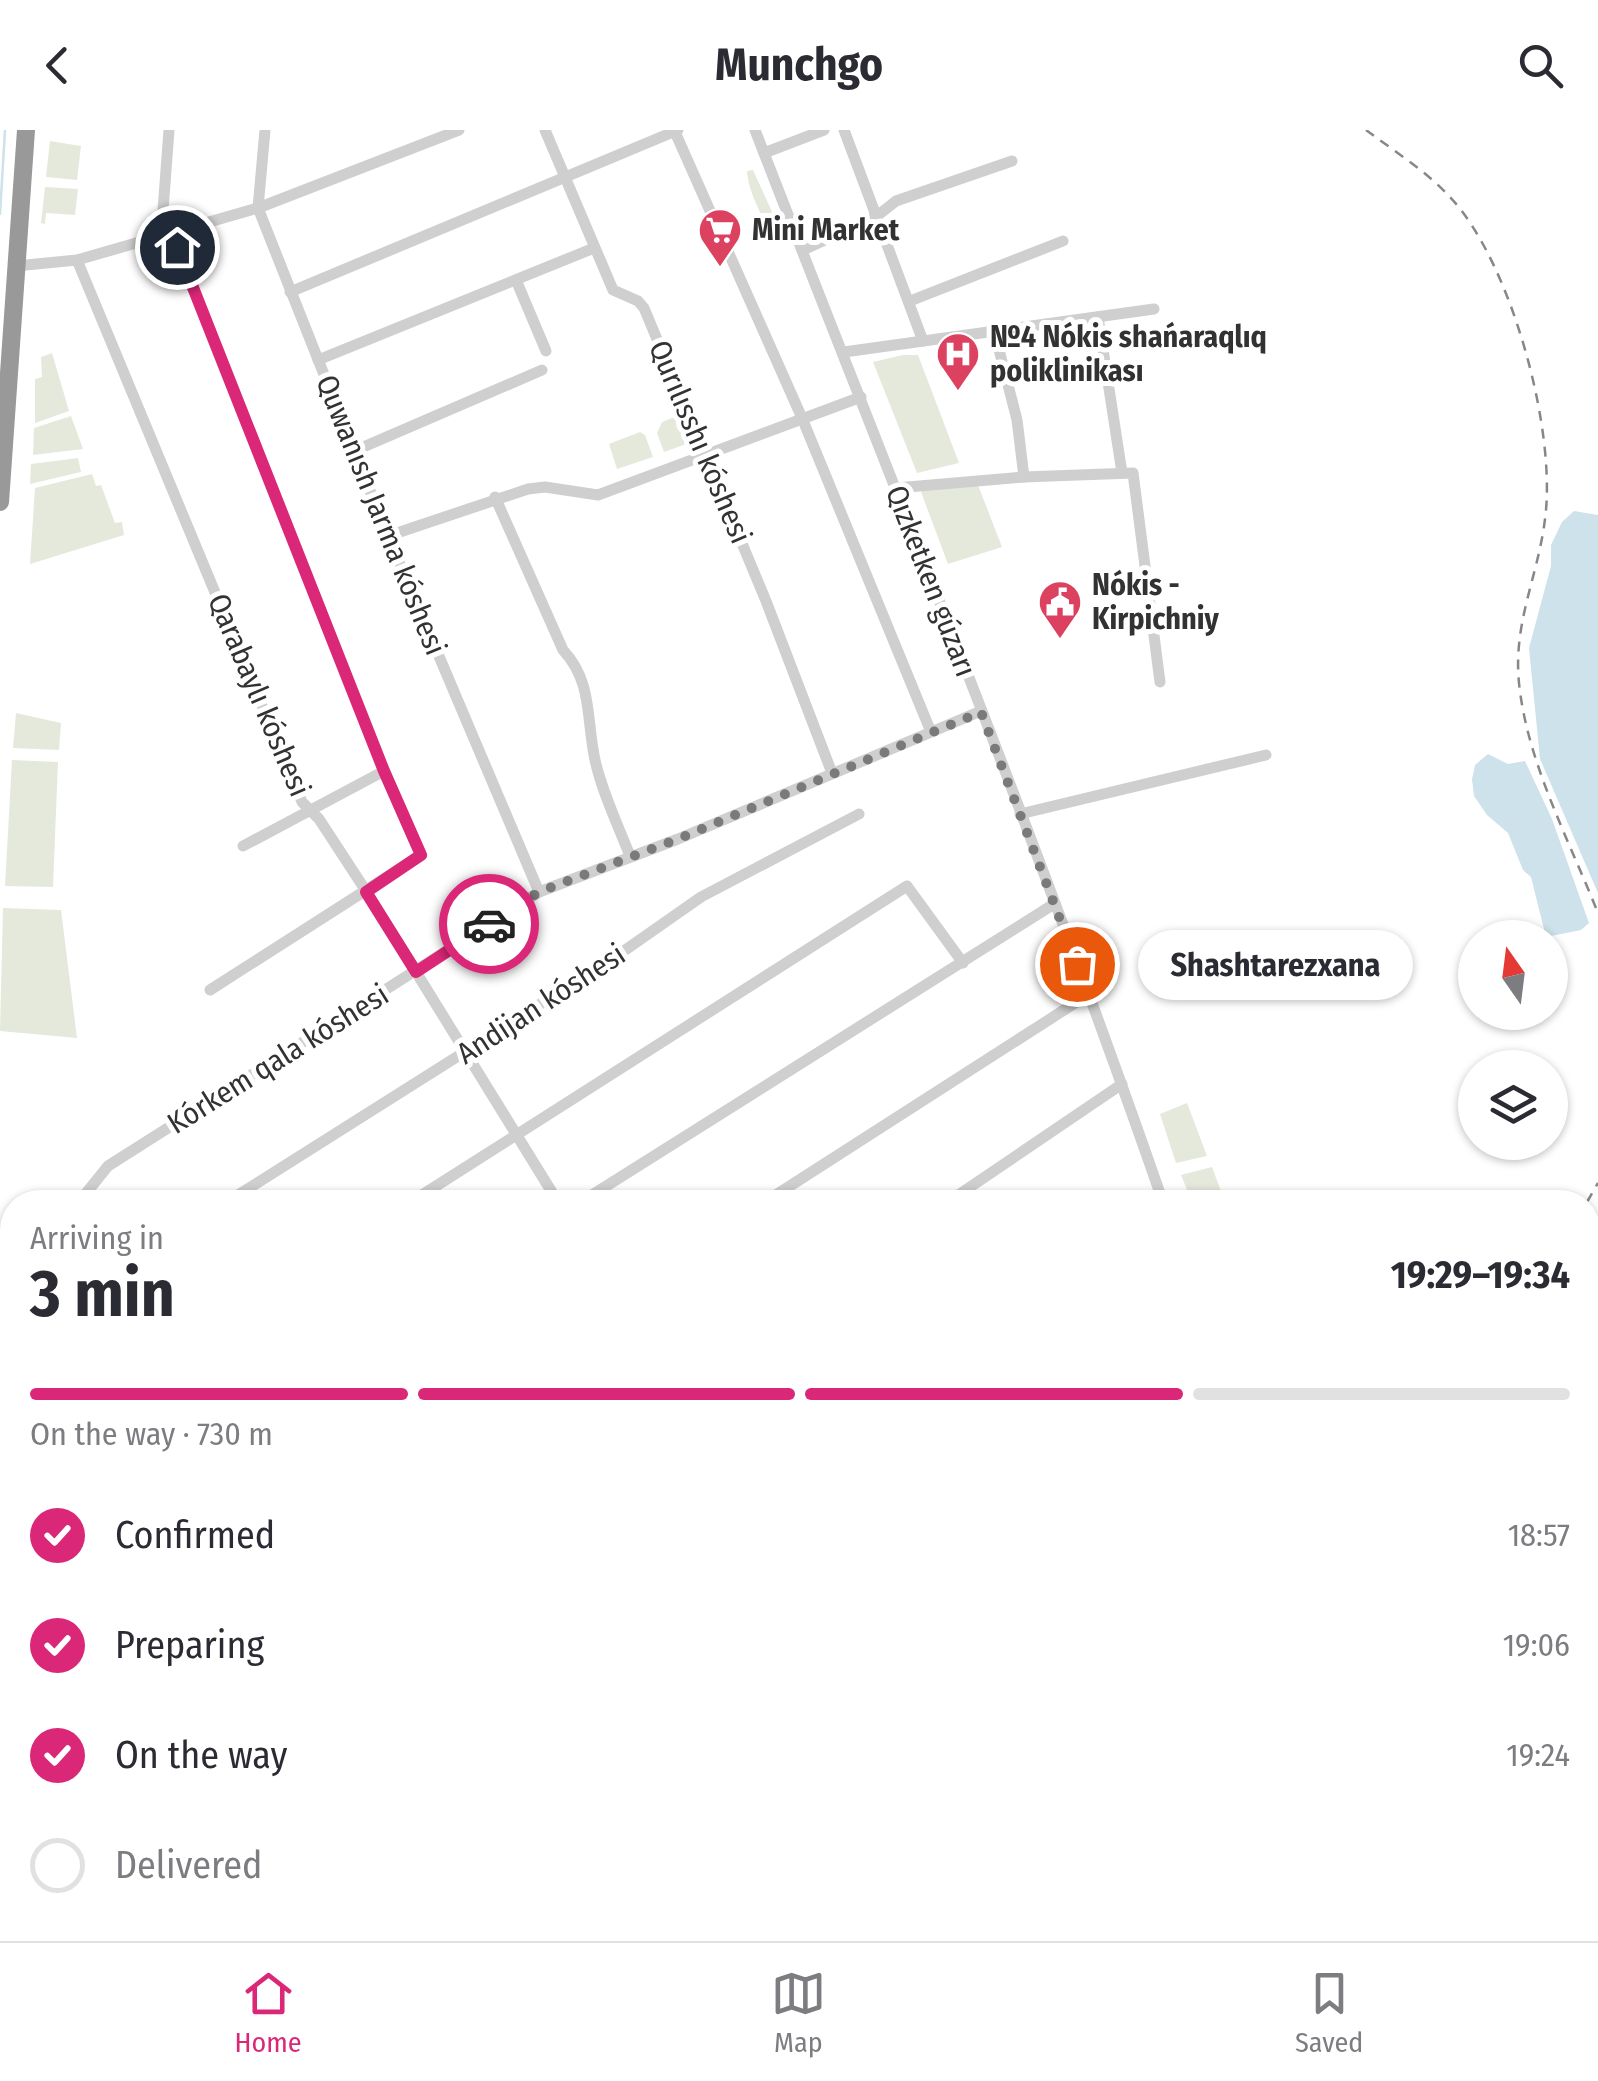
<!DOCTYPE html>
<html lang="en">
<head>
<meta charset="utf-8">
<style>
	:root { --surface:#fff; --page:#f7f7f7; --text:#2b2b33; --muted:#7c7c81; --line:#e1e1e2; --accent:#db2777 }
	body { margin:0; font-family:"Fira Sans Condensed",sans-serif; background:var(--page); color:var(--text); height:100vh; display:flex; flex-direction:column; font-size:38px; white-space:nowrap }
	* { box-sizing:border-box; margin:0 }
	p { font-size:32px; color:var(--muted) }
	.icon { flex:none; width:55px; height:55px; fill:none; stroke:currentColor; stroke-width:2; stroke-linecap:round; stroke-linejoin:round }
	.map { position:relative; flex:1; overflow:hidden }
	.drawer { position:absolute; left:0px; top:1060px; width:1600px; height:752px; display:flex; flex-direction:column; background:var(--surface); border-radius:40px 40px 0 0; box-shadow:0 2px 8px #0004 }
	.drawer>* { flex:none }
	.needle { width:65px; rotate:346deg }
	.fabs { position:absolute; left:1458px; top:790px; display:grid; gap:20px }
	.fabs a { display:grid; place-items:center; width:110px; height:110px; border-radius:50%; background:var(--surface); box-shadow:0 2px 8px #0004; font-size:50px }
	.pin { position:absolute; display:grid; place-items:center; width:85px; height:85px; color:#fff; margin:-42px; border:5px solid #fff; border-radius:50%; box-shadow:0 2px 10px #0007 }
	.courier { position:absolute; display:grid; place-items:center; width:100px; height:100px; margin:-50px; border:8px solid #db2777; border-radius:50%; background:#fff; color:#222; box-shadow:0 2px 12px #0007 }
	.bubble { position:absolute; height:70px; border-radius:35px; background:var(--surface); box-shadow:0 2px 8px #0004; font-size:32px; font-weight:700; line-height:70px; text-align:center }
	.head em { font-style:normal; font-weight:700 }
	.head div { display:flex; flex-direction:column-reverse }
	.head { display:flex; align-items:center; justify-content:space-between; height:170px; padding:0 30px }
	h1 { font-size:65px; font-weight:700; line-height:75px }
	.bar { display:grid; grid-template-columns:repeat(4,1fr); gap:15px 10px; align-content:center; height:120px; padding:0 30px }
	.bar i { height:12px; border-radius:8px; background:var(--line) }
	.bar .current { background:var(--accent) }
	.bar p { grid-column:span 4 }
	ol { padding:0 30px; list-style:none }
	li { display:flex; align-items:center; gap:30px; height:110px }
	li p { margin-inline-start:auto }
	li .icon { padding:10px; border-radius:50%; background:var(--accent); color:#fff; stroke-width:4 }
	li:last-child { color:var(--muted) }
	li i { width:55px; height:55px; border:5px solid var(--line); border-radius:50% }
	header { display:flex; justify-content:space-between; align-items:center; height:130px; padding:0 30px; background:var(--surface); font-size:45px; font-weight:700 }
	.tab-bar { display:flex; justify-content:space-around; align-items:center; height:140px; border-top:2px solid var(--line); background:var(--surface); font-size:28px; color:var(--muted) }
	.tab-bar a { display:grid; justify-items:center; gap:5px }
	.tab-bar .current { color:var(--accent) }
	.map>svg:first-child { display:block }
	.green { fill:#e4e9dc }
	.water { fill:#cde2ea }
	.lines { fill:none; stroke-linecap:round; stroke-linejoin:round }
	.stream { stroke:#cde2ea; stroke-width:2.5 }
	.minor { stroke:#cfcfcf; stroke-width:11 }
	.highway { stroke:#999; stroke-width:18 }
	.rail { stroke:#878787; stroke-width:2.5; stroke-dasharray:10 8; stroke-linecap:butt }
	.done { stroke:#7a7a7a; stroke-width:10; stroke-dasharray:0 18 }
	.route { stroke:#db2777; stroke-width:12 }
	.labels { text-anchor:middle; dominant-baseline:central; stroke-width:10; stroke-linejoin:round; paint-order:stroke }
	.poi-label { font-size:30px; font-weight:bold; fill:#323232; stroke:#fff; text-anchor:start }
	.street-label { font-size:30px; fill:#323232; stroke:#fff }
</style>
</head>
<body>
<header><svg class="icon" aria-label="back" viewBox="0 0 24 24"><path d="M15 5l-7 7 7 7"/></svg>Munchgo<svg class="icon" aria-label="search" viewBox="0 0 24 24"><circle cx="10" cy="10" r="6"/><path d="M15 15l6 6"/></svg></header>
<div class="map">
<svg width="1598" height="1811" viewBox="0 0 1598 1811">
	<rect width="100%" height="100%" fill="#fff"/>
	<!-- green -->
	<g class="green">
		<polygon points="50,11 81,16 77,50 46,47"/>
		<path d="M753,40L782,104L773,107C763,88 748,62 747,41Z"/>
		<polygon points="45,57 78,59 75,85 46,83 45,94 41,93"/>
		<polygon points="52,223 69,281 35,293 35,249 42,247 41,227"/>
		<polygon points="903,225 918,225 959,333 917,343 873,232"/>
		<polygon points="71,286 83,319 33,325 34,298"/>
		<polygon points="677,286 689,313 664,322 657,303 662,292"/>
		<polygon points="640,302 645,305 653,327 617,339 609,314"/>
		<polygon points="78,328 81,342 30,354 31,334"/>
		<polygon points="92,344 96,356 101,355 115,393 122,392 124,405 30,434 35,358"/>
		<polygon points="978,355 1002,417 948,434 921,362 923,359"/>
		<polygon points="16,583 61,593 59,620 13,618"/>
		<polygon points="12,630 58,632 53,757 5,756"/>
		<polygon points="3,778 61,780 77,908 0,901"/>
		<polygon points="1187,973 1207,1026 1176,1033 1160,984"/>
		<polygon points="1212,1037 1225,1072 1192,1072 1181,1045"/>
		<polygon points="0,1404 12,1407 12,1558 0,1566"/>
		<polygon points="1111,1800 1179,1800 1178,1804 1183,1806 1183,1811 1109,1811"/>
	</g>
	<!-- water -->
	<g class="water">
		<polygon points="1574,381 1598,385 1598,763 1540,629 1529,518 1551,436 1551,415 1562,392"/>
		<polygon points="1488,624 1508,634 1525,631 1552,689 1589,793 1581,800 1546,807 1531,747 1523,740 1508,703 1487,685 1474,666 1472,649 1475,635"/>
	</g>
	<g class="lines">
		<!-- stream -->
		<polyline class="stream" points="0,84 5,0"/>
		<!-- minor -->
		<g class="minor">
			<polyline points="265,0 258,78 388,406 539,762"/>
			<polyline points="545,0 613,160 638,171 644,178 766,471 832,643"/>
			<path d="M755,0C893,356 1038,711 1163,1072"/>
			<polyline points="844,0 923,211"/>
			<polyline points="675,2 802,288 931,602"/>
			<polyline points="764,23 824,0"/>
			<polyline points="172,104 384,641 421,725 210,860"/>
			<polyline points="161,107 169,0"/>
			<polyline points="803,120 877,86 896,71 1012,31"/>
			<polyline points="77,130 302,672 319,689 366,761 558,1072"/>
			<polyline points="16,136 77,130 258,78 459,0"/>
			<polyline points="516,150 546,221"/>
			<polyline points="290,162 678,0"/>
			<polyline points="910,171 1063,111"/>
			<polyline points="1098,187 1122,343"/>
			<polyline points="994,200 1017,290 1024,347"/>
			<polyline points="844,222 1154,179"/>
			<polyline points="318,230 594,118"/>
			<polyline points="354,321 542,240"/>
			<polyline points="896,358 1024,347 1133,343 1160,552"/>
			<path d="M495,367L563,520C593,552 586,589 595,630C602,662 618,695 630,726"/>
			<polyline points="388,406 528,359 545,357 598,365 861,267"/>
			<polyline points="1020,684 1266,625"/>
			<polyline points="243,716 384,641"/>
			<polyline points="79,1072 108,1036 539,762 678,709 981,581"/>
			<polyline points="227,1072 621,823 701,767 859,684"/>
			<polyline points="411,1072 907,756 963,833"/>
			<polyline points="581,1072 1054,774"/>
			<polyline points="765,1072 1089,864"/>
			<polyline points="948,1072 1122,954"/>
			<polyline points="0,1143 12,1146"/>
			<polyline points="0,1795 12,1770"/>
			<polyline points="103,1811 109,1800"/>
			<polyline points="215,1811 220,1800"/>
			<polyline points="320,1811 326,1800"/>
			<polyline points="424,1811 430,1800"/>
			<polyline points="538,1811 543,1800"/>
			<polyline points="614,1811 616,1800"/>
			<polyline points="710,1811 713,1800"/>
			<polyline points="810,1811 812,1800"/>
			<polyline points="908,1811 910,1800"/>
			<polyline points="1084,1811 1086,1800"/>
		</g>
		<!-- highway -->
		<polyline class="highway" points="0,372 26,0"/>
		<!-- rail -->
		<g class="rail">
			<path d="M1366,0C1394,21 1426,41 1450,67C1511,132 1557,300 1545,389C1538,447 1513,492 1519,553C1527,632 1569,710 1598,783"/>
			<polyline points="1587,1072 1598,1053"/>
		</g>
	</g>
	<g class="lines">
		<!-- done -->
		<polyline class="done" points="489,794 539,762 678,709 981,582 1077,834"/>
		<!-- route -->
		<polyline class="route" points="177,117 384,641 421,725 366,762 416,842 489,794"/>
	</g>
	<!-- icons -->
	<defs>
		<g id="supermarket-pin" transform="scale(2.25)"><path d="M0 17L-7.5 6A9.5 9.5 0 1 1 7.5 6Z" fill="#dc4160" stroke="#fff"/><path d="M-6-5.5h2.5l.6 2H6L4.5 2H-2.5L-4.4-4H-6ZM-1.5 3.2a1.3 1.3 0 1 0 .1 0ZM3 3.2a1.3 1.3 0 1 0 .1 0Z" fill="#fff"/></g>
		<g id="hospital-pin" transform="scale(2.25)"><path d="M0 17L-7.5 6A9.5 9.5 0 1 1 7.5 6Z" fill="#dc4160" stroke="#fff"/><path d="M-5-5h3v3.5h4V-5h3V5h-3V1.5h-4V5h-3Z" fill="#fff"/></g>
		<g id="civic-pin" transform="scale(2.25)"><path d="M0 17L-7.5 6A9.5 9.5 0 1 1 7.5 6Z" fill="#dc4160" stroke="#fff"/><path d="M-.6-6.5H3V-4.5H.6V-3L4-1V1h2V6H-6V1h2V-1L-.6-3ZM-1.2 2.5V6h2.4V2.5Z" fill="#fff"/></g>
	</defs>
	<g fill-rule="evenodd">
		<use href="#supermarket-pin" x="720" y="100"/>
		<use href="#hospital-pin" x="958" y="224"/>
		<use href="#civic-pin" x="1060" y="472"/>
	</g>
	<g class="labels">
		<!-- poi labels -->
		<g class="poi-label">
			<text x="752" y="100">Mini Market</text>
			<text x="990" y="207">№4 Nókis shańaraqlıq<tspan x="990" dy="34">poliklinikası</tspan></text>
			<text x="1092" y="455">Nókis -<tspan x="1092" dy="34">Kirpichniy</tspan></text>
		</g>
		<!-- street labels -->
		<g class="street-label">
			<text transform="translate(700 312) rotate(67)">Qurılısshı kóshesi</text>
			<text transform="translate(381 385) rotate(68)">Quwanısh Jarma kóshesi</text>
			<text transform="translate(931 451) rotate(69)">Qızketken gúzarı</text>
			<text transform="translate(259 565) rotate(67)">Qarabaylı kóshesi</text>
			<text transform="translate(541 874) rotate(-33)">Andijan kóshesi</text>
			<text transform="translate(278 929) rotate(-32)">Kórkem qala kóshesi</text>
		</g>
	</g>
</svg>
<div class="fabs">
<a><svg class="needle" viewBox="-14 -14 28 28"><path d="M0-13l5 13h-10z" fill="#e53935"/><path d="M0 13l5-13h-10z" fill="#7c7c81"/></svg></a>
<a><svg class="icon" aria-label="layers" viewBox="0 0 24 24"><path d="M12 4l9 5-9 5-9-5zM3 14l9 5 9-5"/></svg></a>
</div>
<div class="pin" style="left:1077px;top:834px;background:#ea580c"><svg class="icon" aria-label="bag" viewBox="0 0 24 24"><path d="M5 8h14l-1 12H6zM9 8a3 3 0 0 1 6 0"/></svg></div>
<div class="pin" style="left:177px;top:117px;background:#1f2937"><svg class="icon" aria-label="home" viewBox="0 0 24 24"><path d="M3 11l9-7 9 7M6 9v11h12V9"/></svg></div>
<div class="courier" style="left:489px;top:794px"><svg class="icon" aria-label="car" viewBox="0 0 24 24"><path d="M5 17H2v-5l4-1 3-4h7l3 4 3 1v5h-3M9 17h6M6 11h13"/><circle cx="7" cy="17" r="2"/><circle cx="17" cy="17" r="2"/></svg></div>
<div class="bubble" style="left:1138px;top:800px;width:275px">Shashtarezxana</div>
<section class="drawer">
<div class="head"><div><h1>3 min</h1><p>Arriving in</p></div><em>19:29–19:34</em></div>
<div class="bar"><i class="current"></i><i class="current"></i><i class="current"></i><i></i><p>On the way · 730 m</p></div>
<ol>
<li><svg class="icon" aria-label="check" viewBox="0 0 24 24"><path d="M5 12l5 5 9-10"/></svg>Confirmed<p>18:57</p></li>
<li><svg class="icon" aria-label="check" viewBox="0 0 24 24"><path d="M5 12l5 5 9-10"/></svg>Preparing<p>19:06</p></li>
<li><svg class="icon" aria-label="check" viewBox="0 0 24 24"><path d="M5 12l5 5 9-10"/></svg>On the way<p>19:24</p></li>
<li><i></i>Delivered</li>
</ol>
</section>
</div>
<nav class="tab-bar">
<a class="current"><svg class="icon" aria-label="home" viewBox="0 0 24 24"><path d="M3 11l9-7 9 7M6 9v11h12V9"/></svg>Home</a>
<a><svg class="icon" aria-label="map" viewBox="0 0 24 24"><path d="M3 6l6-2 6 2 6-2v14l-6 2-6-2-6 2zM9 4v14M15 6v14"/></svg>Map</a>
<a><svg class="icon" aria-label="saved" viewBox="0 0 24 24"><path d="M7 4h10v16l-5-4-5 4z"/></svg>Saved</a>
</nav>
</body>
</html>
